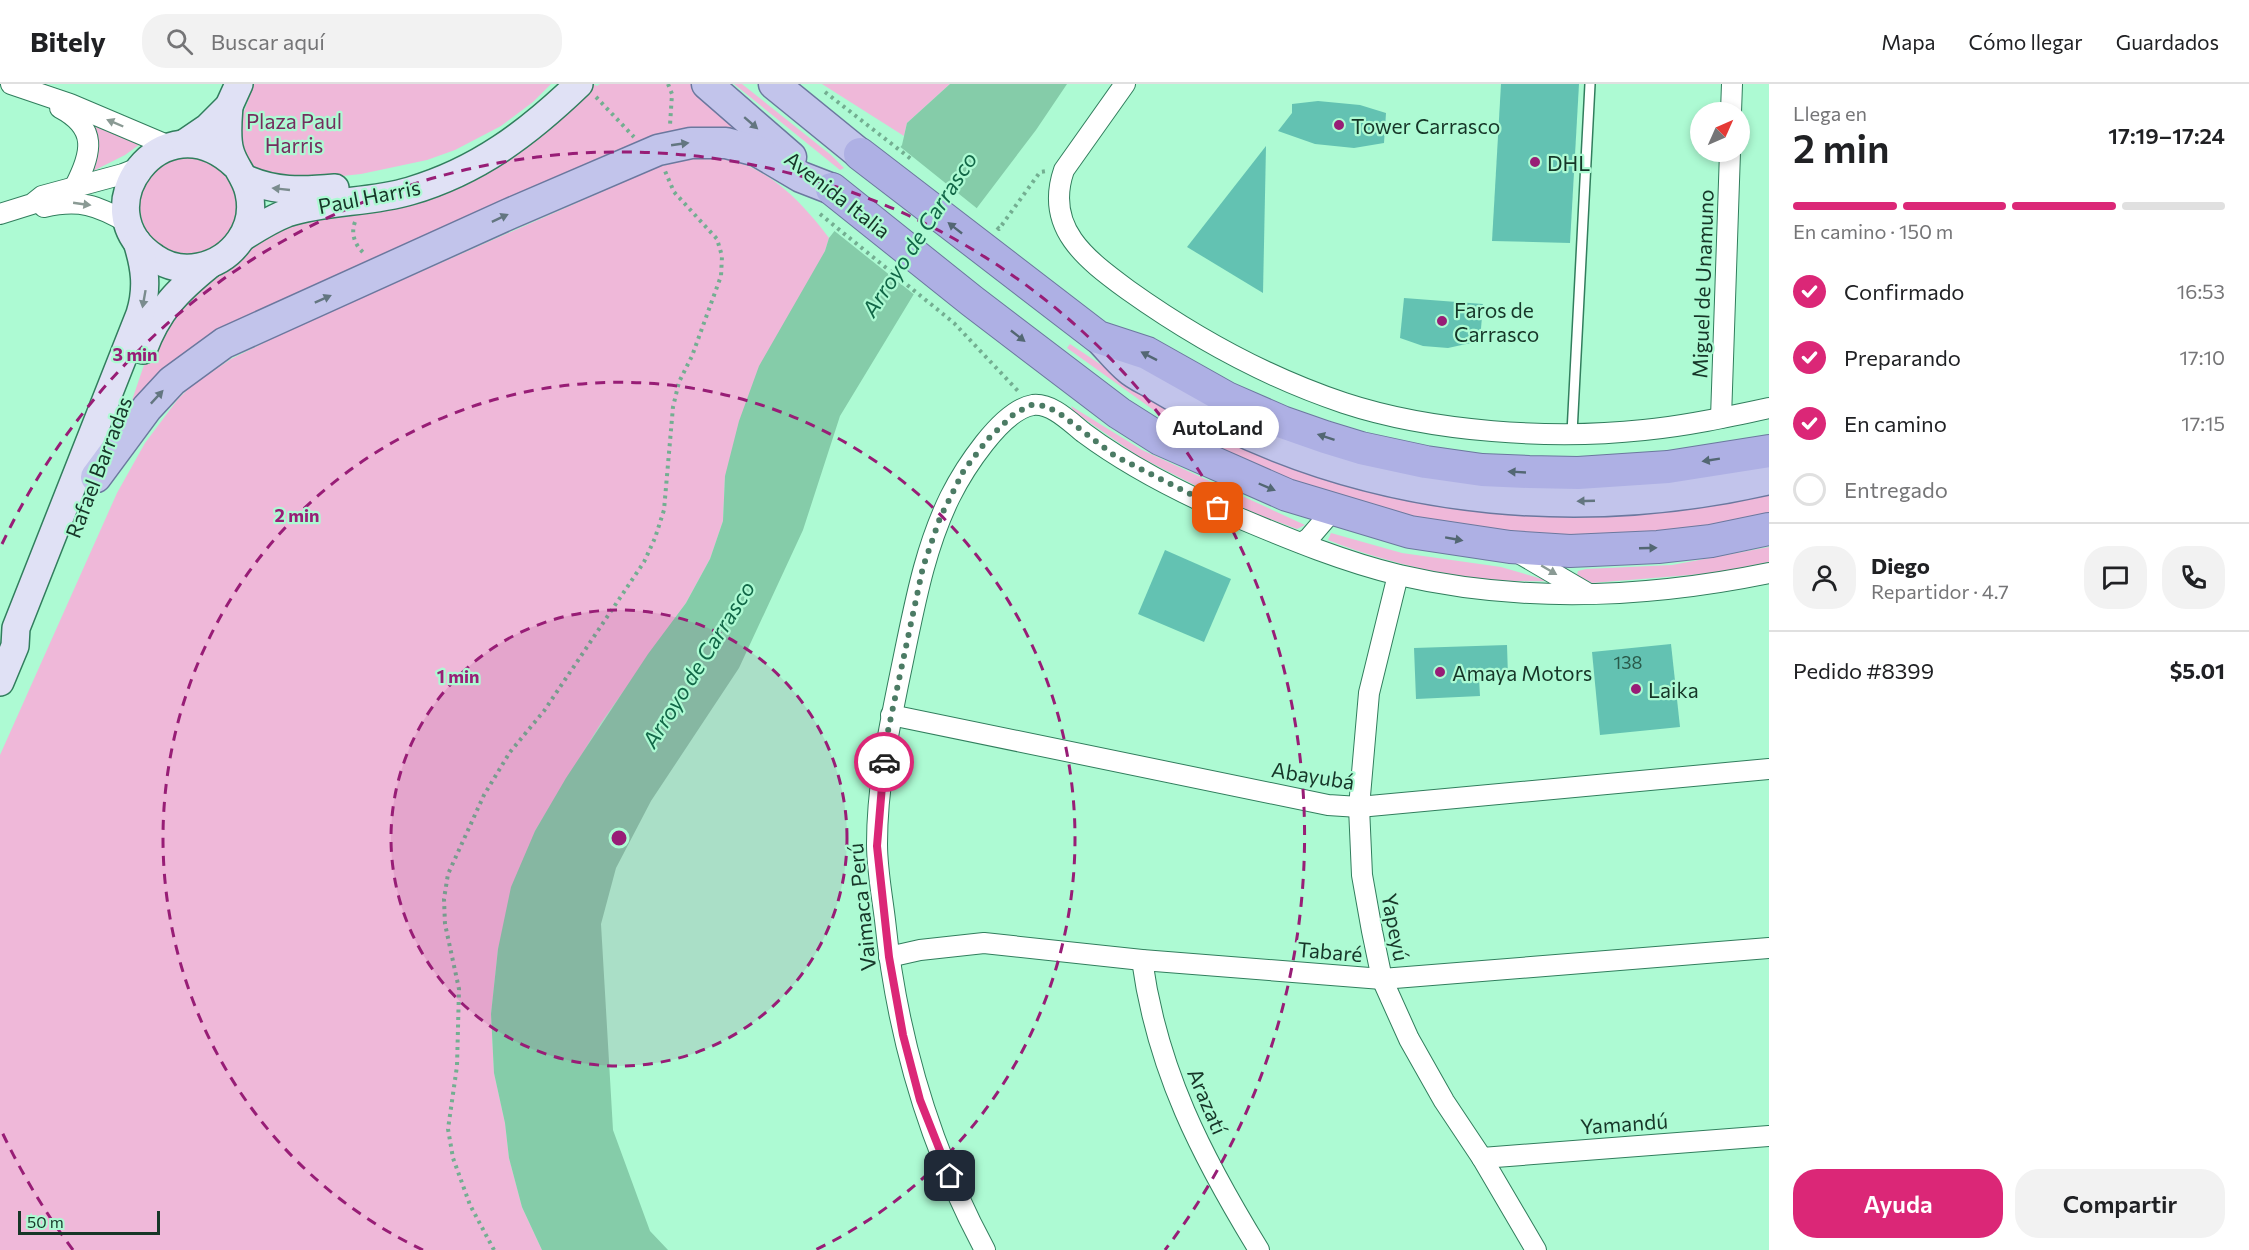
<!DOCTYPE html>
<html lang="es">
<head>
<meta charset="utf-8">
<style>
	:root { --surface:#fff; --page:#f2f2f2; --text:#202124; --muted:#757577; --line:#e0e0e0; --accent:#db2777 }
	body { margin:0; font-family:Commissioner,sans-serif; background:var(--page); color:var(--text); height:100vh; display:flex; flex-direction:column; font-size:22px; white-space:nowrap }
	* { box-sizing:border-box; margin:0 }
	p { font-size:20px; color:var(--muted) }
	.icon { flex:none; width:33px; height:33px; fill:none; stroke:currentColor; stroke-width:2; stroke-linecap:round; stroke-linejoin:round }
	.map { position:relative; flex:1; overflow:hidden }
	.sheet { display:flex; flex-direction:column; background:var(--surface); width:480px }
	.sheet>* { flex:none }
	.needle { width:39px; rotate:45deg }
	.tools { position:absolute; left:1690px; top:18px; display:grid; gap:12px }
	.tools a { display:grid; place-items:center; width:60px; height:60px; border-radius:50%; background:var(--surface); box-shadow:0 3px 9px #0003; font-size:30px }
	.scale { position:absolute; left:18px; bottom:15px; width:142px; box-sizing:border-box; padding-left:6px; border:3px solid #163628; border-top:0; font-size:16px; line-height:21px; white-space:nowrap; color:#163628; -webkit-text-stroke:4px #adfad3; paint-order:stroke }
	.pin { position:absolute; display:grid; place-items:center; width:51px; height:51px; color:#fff; margin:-26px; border-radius:12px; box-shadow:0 3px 9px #0006 }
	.courier { position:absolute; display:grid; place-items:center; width:60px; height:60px; margin:-30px; border:4px solid #db2777; border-radius:50%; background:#fff; color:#222; box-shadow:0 2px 8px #0007 }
	.bubble { position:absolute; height:42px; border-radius:21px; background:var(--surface); box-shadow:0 3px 9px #0003; font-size:20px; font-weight:600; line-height:42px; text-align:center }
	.overview em { font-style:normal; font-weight:600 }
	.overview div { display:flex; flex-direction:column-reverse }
	.overview { display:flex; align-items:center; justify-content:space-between; height:102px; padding:0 24px }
	h1 { font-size:39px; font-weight:600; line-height:45px }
	.bar { display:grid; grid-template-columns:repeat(4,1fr); gap:9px 6px; align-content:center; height:72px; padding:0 24px }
	.bar i { height:8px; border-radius:4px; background:var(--line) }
	.bar .on { background:var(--accent) }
	.bar p { grid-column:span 4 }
	.line { display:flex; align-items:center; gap:15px; padding:0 24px; border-top:2px solid var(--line) }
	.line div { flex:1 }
	.round { display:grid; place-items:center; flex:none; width:63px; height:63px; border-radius:24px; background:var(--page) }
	ol { padding:0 24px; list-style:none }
	li { display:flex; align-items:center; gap:18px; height:66px }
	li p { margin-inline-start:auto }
	li .icon { padding:6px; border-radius:50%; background:var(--accent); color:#fff; stroke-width:4 }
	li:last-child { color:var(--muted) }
	li i { width:33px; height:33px; border:3px solid var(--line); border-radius:50% }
	.primary-button { display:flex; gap:12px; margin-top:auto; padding:12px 24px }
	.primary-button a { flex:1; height:69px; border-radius:24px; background:var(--accent); color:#fff; font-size:24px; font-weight:600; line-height:69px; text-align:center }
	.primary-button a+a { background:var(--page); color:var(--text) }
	header { display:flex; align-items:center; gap:36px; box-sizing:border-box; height:84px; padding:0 30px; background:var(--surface); border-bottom:2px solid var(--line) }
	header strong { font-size:28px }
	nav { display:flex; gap:33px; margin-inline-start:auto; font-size:21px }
	.search { width:420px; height:54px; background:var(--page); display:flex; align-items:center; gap:15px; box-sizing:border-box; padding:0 21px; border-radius:24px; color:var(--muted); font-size:22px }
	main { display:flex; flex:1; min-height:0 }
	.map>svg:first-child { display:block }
	.green { fill:#efb8d9 }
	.water { fill:#85cca9 }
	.pier { fill:#adfad3 }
	.building { fill:#63c2b2 }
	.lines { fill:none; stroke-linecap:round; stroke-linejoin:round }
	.service-casing { stroke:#317e5d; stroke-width:12 }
	.minor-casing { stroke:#317e5d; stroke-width:22 }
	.secondary-casing { stroke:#317e5d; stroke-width:30 }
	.primary-casing { stroke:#6b789e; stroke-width:33 }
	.trunk-casing { stroke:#6b789e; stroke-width:34 }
	.path { stroke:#73ae91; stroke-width:4; stroke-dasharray:3 4.5; stroke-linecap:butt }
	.service { stroke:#fff; stroke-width:9 }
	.minor { stroke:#fff; stroke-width:20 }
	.secondary { stroke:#e0e1f5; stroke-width:27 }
	.primary { stroke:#c2c4eb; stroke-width:30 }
	.trunk { stroke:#aeb0e4; stroke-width:32 }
	.oneway { fill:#8a9a94 }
	.oneway2 { fill:#637680 }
	.oneway3 { fill:#7b8c8e }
	.oneway4 { fill:#536773 }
	.done { stroke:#4b7b64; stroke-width:6; stroke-dasharray:0 10.8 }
	.route { stroke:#db2777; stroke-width:8 }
	.ring { fill:none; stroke:#981d76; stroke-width:3; stroke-dasharray:10 8 }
	.poi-dot { fill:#981d76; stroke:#adfad3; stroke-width:2 }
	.labels { text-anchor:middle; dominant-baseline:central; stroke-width:4.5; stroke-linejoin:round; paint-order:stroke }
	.number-label { font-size:18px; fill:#29594a }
	.park-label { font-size:21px; fill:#752d5e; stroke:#adfad3 }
	.poi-label { font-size:21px; fill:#163628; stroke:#adfad3; text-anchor:start }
	.street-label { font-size:21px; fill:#163628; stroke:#adfad3 }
	.water-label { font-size:22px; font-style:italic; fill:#116747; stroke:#adfad3 }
	.centre { fill:#981d76; stroke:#adfad3; stroke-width:3 }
	.ring-label { font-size:18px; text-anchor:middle; font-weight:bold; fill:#981d76; stroke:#adfad3; stroke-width:4.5; stroke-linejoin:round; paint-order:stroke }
</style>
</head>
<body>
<header>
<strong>Bitely</strong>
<div class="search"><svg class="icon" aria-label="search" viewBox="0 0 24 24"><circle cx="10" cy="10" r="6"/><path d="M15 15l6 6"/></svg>Buscar aquí</div>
<nav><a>Mapa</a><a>Cómo llegar</a><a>Guardados</a></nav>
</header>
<main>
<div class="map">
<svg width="1769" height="1166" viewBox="0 0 1769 1166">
	<rect width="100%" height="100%" fill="#adfad3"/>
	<!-- green -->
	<g class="green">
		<polygon points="254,0 551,0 533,18 501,42 455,66 427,76 361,90 306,96 259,87 249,78 241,65 240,39"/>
		<polygon points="593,0 597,2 600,0 691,0 752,54 632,67 130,322 145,278 173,220 235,180 264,151 532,53"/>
		<polygon points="734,0 742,0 831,71 844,84 840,86"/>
		<polygon points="822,0 950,0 907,39 904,52"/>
		<polygon points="87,31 143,58 125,71 93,87"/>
		<circle cx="188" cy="122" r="48"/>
		<path d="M693,74C705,74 718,73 730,76C772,86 804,121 829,154L825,167L725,392L723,437L710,475L686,519L601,639L535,747L498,865L491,930L494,989L505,1039L509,1074L522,1123L542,1166H0V671L117,409L145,359L178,315L191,302L231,275L300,241L658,83Z"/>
		<polygon points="1070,260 1160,320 1566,431 1621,431 1725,416 1769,406 1769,432 1701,448 1576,456 1413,436 1280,394 1213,362 1155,327 1067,264"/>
		<polygon points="1071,322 1142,366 1305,441 1297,445 1235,422 1138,372 1073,327"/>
		<path d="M1331,449L1402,469L1501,483L1549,497C1475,500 1397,483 1328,456Z"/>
		<polygon points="1769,463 1769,478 1715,489 1592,499 1577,491 1578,487 1586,485 1672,481"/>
	</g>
	<!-- water -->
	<polygon class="water" points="950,0 1067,0 1036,46 923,195 840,332 803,446 739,584 651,717 616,784 601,840 613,1046 650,1147 668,1166 542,1166 522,1123 509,1074 505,1039 494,989 491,930 498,865 511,803 535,747 566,694 648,570 686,519 710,475 723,437 725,392 739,337 759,282 825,167 829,154 902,61 907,39"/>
	<!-- pier -->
	<polygon class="pier" points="898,61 979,126 926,196 916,212 832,145"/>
	<!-- building -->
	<g class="building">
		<polygon points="1501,0 1579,0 1570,159 1492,157"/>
		<polygon points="1318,17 1360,21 1386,29 1384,59 1354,64 1315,60 1278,47 1292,29 1292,20"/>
		<polygon points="1266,62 1263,209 1187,163"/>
		<polygon points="1404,214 1483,220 1480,257 1448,264 1423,262 1400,254"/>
		<polygon points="1165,466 1231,495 1204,558 1138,530"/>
		<polygon points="1671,560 1680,643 1600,651 1592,568"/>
		<polygon points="1507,561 1508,593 1479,594 1480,612 1416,615 1414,564"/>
	</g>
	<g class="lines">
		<!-- service casing -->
		<g class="service-casing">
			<polyline id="service" points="1572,349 1590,0"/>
		</g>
		<!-- minor casing -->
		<g class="minor-casing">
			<g id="minor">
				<polyline points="11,0 70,20 169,62"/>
				<path d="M1125,0L1064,86C1044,144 1086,175 1128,206C1194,253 1266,293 1344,319C1432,348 1552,356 1644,346C1686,342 1728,333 1769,324"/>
				<path d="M60,24C98,44 92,69 75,102"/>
				<polyline points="1731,28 1732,0"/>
				<path d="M44,123C79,115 97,121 128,139"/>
				<polyline points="0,130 32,120 42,112 123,90 138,84"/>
				<polyline points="1721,334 1730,68"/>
				<polyline points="1302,459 1309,454 1333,426"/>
				<polyline points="1517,468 1587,509"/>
				<polyline points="1398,491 1369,609 1359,723 1362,791 1372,847 1382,895 1409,955 1444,1017 1482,1074 1536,1166"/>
				<polyline points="891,631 1328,721 1359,723 1769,685"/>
				<polyline points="889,873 920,866 984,859 1142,876 1382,895 1769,864"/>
				<path d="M1142,876C1157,986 1202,1073 1259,1166"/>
				<polyline points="1482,1074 1769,1052"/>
				<path d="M985,1166C929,1062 897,953 885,836C882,811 877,785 877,760C877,695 892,631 905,567C916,514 926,462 950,413C963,387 1001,326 1033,321C1052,319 1070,338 1084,349C1131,384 1185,411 1239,434C1291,456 1345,478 1399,491C1520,519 1648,514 1769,489"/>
			</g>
		</g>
		<!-- secondary casing -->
		<g class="secondary-casing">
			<g id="secondary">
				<path d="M229,22C228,36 226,54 230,67C234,82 246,93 249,109C257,144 233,176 199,183C184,186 168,183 155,174C80,126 163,13 235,81"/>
				<polyline points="185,59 207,44 229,22 239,0"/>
				<path d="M244,94C274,108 302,107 335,104"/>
				<path d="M243,153C257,144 271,135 287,129C327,116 370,119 410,107C478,87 528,49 579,0"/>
				<path d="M143,266C158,226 177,207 209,181"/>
				<path d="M0,598L15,562L16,544L140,230C148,204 145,183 137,158"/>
			</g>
		</g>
		<!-- primary casing -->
		<g class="primary-casing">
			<g id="primary">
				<polyline points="707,0 791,73"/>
				<polyline points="774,0 860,70"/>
				<path d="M1098,253C1108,263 1118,276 1129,285C1137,292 1148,296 1157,302C1179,315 1201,327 1224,339C1393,421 1587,437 1769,395"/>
				<polyline points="96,393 147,324 172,297 224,259 509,130 658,66 691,59 726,59 757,67 801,93 832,105"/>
			</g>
		</g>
		<!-- trunk casing -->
		<g class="trunk-casing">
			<g id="trunk">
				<polyline points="860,70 1098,253 1147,269 1227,314 1282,338 1325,353 1361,364 1426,378 1482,386 1529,388 1578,389 1668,383 1769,367"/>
				<polyline points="832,105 972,217 1119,329 1160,355 1287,411 1410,448 1510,463 1570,467 1658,463 1711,457 1769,445"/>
			</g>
		</g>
		<!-- path -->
		<g class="path">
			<polyline points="668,0 672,10 670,41"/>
			<polyline points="825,8 911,75"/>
			<polyline points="596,13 634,53"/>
			<polyline points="820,130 954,239 1018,307"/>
			<path d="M355,138C350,151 356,163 366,171"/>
			<polyline points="997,143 999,145 1040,88 1047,87"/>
			<polyline points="494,1166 470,1121 453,1074 448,1045 457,982 459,905 445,840 444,815 448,790 484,711 510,668 544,627 644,478 655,454 664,426 673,323 679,298 692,272 721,192 722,172 717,155 674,108 665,87"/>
		</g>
		<!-- service -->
		<use href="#service" class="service"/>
		<!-- minor -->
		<use href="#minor" class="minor"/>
		<!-- secondary -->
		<use href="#secondary" class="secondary"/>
		<!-- primary -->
		<use href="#primary" class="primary"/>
		<!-- trunk -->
		<use href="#trunk" class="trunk"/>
	</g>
	<!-- one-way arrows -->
	<defs><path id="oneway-solid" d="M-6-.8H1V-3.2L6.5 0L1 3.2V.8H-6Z" transform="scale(1.5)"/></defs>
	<g class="oneway">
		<use href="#oneway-solid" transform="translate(115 39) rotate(-157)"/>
		<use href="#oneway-solid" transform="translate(82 120) rotate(8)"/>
		<use href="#oneway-solid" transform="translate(1549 486) rotate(30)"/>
	</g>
	<g class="oneway2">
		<use href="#oneway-solid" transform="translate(751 39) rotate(41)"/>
		<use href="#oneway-solid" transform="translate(680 60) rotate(-8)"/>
		<use href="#oneway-solid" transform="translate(500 134) rotate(-25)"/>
		<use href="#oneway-solid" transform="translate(323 215) rotate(-24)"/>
		<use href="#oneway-solid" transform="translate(157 313) rotate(-47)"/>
		<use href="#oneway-solid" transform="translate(1586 417) rotate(178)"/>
	</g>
	<g class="oneway3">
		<use href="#oneway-solid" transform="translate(281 105) rotate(-174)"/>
		<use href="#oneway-solid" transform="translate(144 215) rotate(100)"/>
	</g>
	<g class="oneway4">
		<use href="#oneway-solid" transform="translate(955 144) rotate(-142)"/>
		<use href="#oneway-solid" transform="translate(1018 252) rotate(38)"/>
		<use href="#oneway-solid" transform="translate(1149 272) rotate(-153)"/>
		<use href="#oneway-solid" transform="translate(1326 353) rotate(-162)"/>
		<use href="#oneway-solid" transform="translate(1711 376) rotate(171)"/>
		<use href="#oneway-solid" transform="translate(1517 388) rotate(-177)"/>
		<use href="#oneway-solid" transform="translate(1267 403) rotate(23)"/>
		<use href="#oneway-solid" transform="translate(1454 455) rotate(10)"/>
		<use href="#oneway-solid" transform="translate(1648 464) rotate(-2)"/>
	</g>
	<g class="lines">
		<!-- done -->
		<polyline class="done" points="884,678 885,661 923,483 940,434 964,386 988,355 1014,330 1031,321 1045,322 1059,329 1115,372 1218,424"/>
		<!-- route -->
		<polyline class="route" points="884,678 877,762 889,873 903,951 920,1016 950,1092"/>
	</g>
	<!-- distance rings -->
	<circle cx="619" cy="754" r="228" fill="#981d76" fill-opacity=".12"/>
	<g class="ring">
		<circle cx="619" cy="754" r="228"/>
		<path d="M423 1166A456 456 0 1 1 815 1166"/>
		<path d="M73 1166A684 684 0 0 1 2 1048M2 460A684 684 0 1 1 1165 1166"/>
	</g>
	<!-- markers -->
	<g class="poi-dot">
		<circle cx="1339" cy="41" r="6"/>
		<circle cx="1535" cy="78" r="6"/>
		<circle cx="1442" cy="237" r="6"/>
		<circle cx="1440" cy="588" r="6"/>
		<circle cx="1636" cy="605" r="6"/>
	</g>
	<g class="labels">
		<!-- number labels -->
		<g class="number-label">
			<text x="1628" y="578">138</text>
		</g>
		<!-- park labels -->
		<g class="park-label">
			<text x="294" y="36">Plaza Paul<tspan x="294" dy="24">Harris</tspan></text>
		</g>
		<!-- poi labels -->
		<g class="poi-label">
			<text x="1351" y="41">Tower Carrasco</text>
			<text x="1547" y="78">DHL</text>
			<text x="1454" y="225">Faros de<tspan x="1454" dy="24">Carrasco</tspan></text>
			<text x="1452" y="588">Amaya Motors</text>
			<text x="1648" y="605">Laika</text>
		</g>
		<!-- street labels -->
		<g class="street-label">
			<text transform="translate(838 110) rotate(38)">Avenida Italia</text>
			<text transform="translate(369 112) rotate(-11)">Paul Harris</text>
			<text transform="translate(1702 200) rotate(-88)">Miguel de Unamuno</text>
			<text transform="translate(98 383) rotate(-69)">Rafael Barradas</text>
			<text transform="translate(1313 691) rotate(9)">Abayubá</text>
			<text transform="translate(861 823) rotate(-96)">Vaimaca Perú</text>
			<text transform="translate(1396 843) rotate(79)">Yapeyú</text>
			<text transform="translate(1330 867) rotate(5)">Tabaré</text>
			<text transform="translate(1208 1017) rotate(67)">Arazatí</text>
			<text transform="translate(1624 1039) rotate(-4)">Yamandú</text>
		</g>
		<!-- water labels -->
		<g class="water-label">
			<text transform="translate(919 150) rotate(-57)">Arroyo de Carrasco</text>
			<text transform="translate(698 580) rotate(-58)">Arroyo de Carrasco</text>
		</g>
	</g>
	<circle cx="619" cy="754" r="9" class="centre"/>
	<g class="ring-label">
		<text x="135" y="277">3 min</text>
		<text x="297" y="438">2 min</text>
		<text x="458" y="599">1 min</text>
	</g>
</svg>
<div class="tools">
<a><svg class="needle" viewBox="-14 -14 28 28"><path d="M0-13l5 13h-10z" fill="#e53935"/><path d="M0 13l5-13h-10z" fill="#757577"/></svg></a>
</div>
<div class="scale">50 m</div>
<div class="pin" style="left:1218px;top:424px;background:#ea580c"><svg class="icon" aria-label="bag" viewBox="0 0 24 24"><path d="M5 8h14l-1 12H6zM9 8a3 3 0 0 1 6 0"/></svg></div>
<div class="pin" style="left:950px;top:1092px;background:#1f2937"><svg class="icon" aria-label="home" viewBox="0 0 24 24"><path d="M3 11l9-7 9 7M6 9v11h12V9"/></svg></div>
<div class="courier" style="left:884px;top:678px"><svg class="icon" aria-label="car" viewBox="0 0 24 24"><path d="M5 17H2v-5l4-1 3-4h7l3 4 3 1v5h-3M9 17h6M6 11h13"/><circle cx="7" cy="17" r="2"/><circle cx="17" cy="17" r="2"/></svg></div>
<div class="bubble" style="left:1156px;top:322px;width:123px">AutoLand</div>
</div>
<section class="sheet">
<div class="overview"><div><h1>2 min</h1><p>Llega en</p></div><em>17:19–17:24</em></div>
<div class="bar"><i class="on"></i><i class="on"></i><i class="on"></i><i></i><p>En camino · 150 m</p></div>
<ol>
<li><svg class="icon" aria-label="check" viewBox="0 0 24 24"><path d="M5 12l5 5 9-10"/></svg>Confirmado<p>16:53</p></li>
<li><svg class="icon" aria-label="check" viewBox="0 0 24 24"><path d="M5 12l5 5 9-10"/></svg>Preparando<p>17:10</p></li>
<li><svg class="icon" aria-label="check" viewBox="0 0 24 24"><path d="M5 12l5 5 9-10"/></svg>En camino<p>17:15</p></li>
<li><i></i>Entregado</li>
</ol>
<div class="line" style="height:108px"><a class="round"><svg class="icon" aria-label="person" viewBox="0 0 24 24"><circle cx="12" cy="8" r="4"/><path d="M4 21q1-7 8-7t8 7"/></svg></a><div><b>Diego</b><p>Repartidor · 4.7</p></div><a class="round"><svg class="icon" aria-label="chat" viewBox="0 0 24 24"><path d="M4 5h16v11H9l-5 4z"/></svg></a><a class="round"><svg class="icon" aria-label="phone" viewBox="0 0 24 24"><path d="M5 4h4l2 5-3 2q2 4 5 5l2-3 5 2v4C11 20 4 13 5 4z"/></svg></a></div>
<div class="line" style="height:78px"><div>Pedido #8399</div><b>$5.01</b></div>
<div class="primary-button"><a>Ayuda</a><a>Compartir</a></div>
</section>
</main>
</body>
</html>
